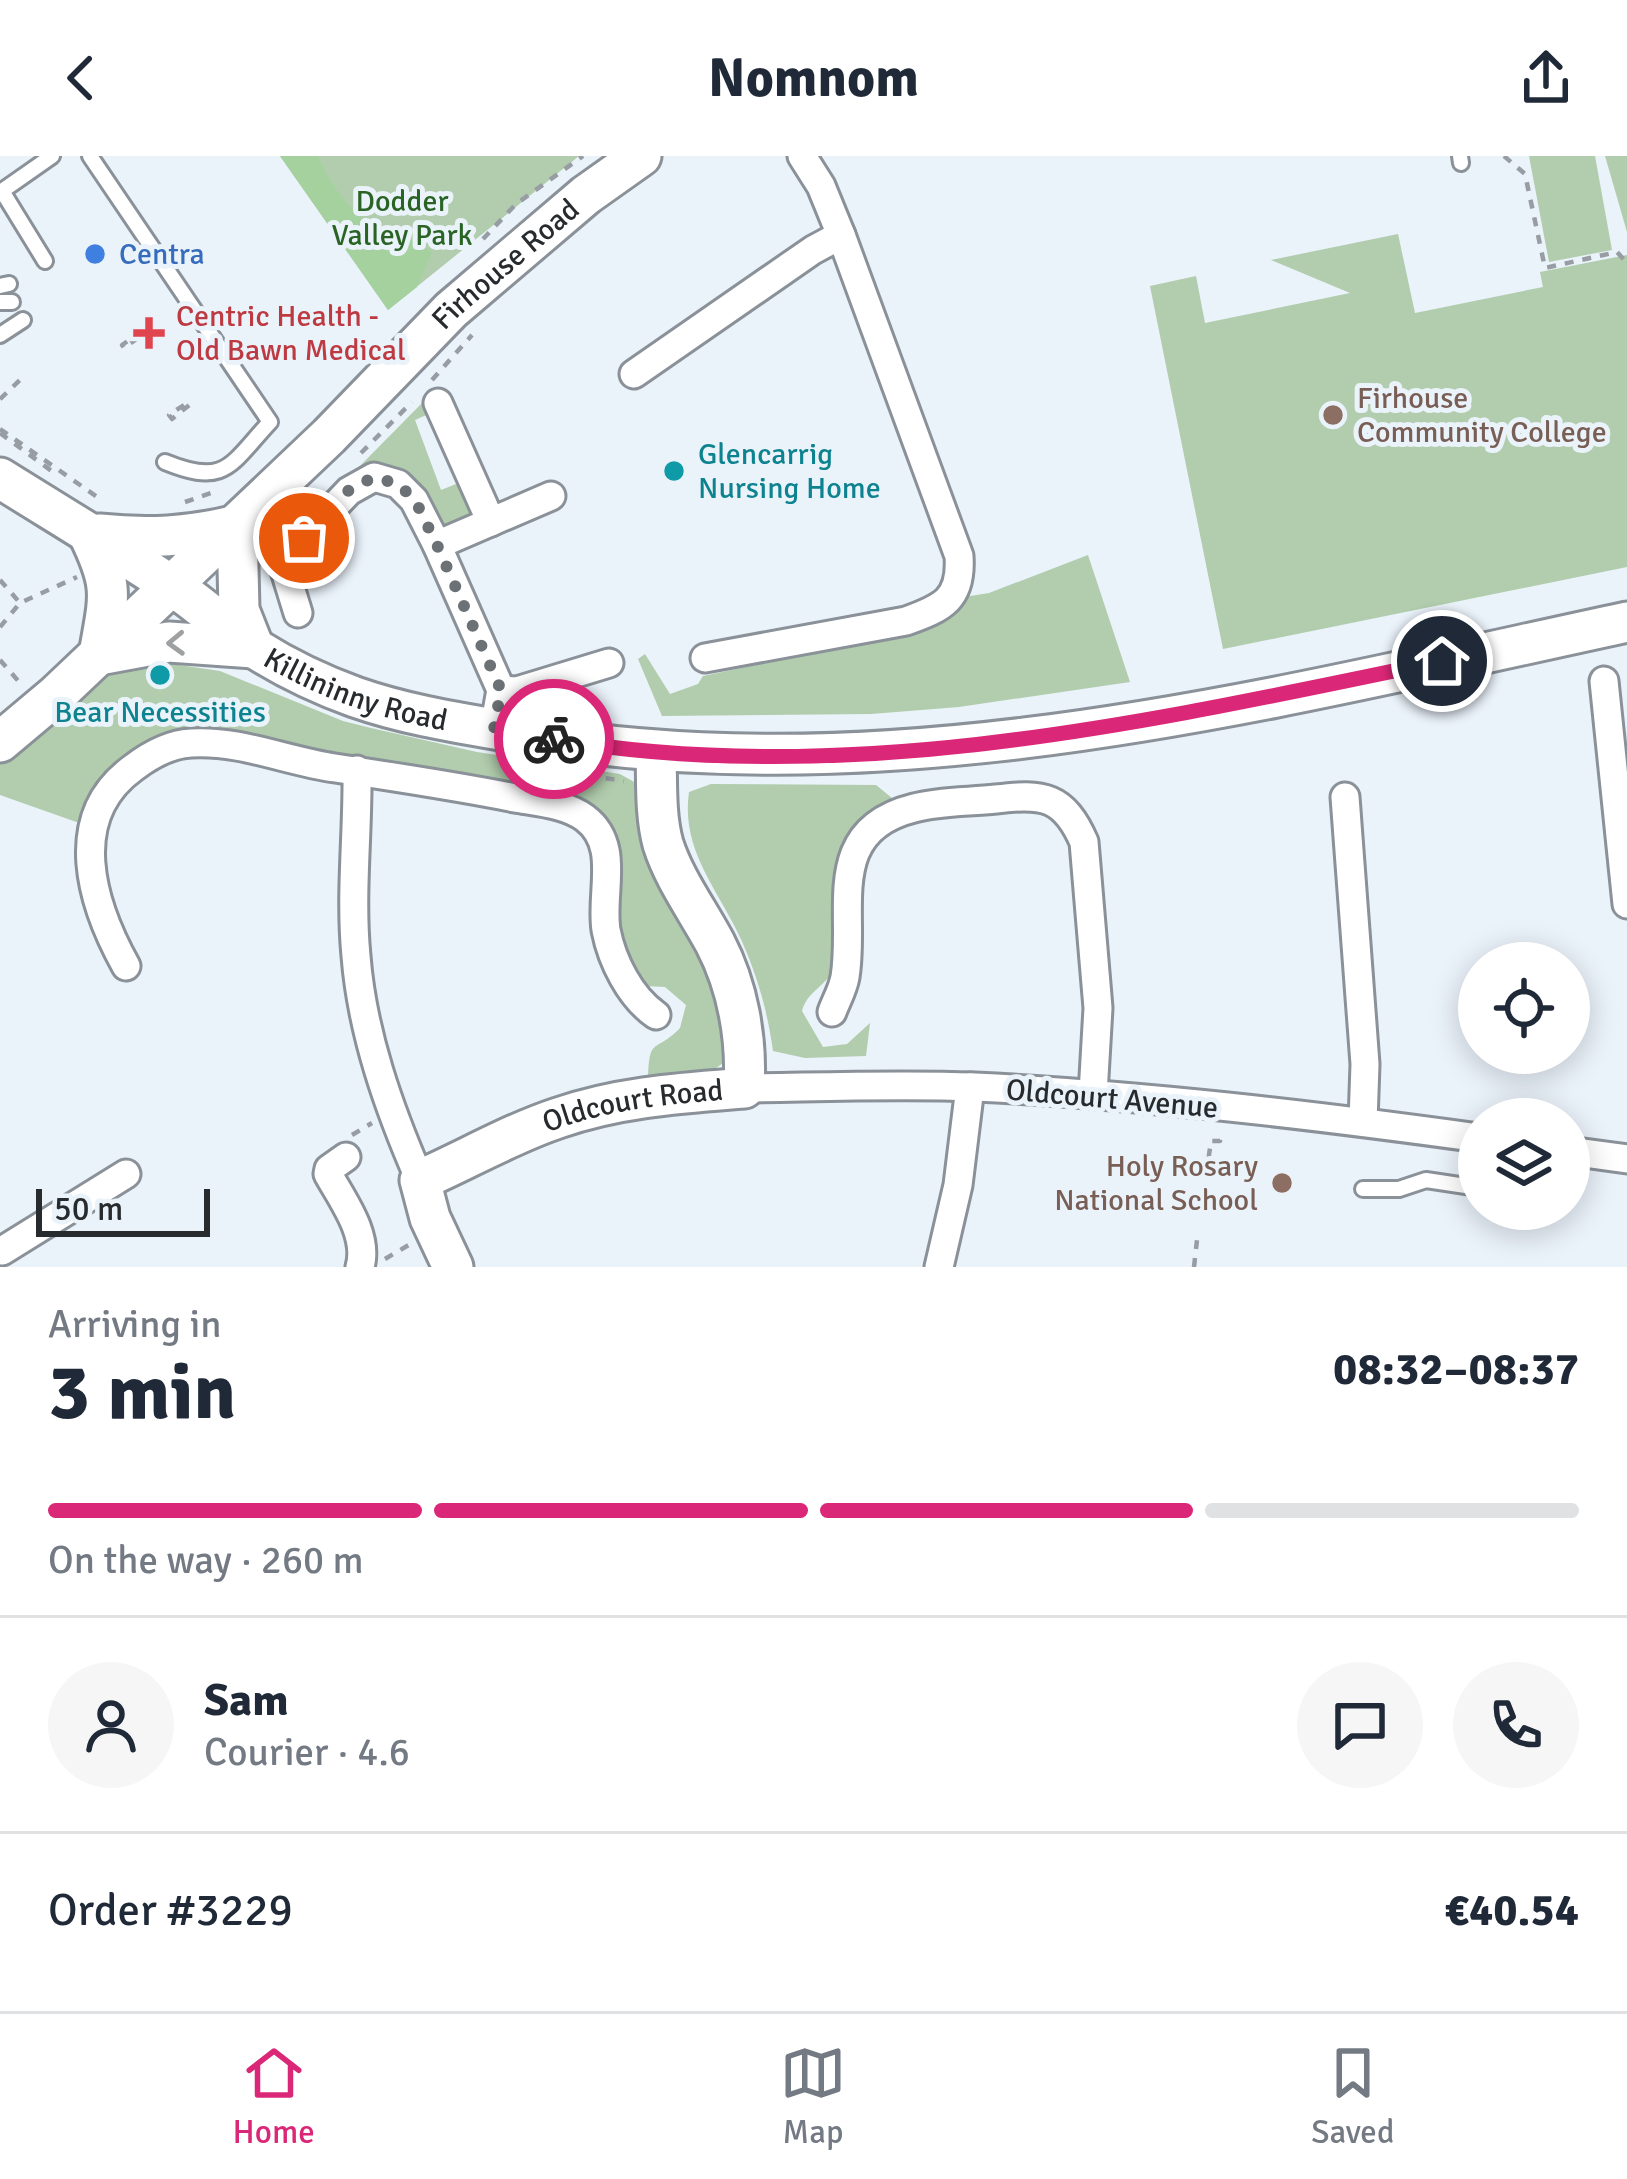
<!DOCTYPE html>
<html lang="en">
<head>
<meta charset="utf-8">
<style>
	:root { --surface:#fff; --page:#f6f6f7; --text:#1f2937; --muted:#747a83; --line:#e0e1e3; --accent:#db2777 }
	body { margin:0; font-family:Signika,sans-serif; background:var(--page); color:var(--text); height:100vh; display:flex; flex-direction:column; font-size:45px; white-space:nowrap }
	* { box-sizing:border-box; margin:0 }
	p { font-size:39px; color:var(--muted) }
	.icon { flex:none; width:66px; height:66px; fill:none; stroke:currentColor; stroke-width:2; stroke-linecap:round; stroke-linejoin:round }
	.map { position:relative; height:1111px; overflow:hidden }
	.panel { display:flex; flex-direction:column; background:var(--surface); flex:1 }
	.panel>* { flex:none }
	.controls { position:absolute; left:1458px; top:786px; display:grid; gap:24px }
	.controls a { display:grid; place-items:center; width:132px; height:132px; border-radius:50%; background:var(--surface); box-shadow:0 6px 30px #0003; font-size:60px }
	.scale { position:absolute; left:36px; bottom:30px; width:174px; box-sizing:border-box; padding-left:12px; border:6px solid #282b2e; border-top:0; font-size:33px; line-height:42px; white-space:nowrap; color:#282b2e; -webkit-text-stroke:9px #eaf2fa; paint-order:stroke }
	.pin { position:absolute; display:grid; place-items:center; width:102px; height:102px; color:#fff; margin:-51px; border:6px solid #fff; border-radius:50%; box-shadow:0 3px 12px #0007 }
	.courier { position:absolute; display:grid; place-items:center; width:120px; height:120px; margin:-60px; border:9px solid #db2777; border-radius:50%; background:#fff; color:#222; box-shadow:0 3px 15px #0007 }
	.overview em { font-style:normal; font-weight:800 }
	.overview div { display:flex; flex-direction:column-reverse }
	.overview { display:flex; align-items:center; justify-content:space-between; height:204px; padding:0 48px }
	h1 { font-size:78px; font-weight:800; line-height:90px }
	.bar { display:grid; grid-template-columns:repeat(4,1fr); gap:18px 12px; align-content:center; height:144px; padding:0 48px }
	.bar i { height:15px; border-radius:9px; background:var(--line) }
	.bar .selected { background:var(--accent) }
	.bar p { grid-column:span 4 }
	.line { display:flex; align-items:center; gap:30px; padding:0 48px; border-top:3px solid var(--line) }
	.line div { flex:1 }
	.round { display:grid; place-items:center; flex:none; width:126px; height:126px; border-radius:63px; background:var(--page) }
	header { display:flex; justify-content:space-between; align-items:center; height:156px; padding:0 48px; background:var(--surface); font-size:54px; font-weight:800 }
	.dock { display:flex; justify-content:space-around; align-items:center; height:168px; border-top:3px solid var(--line); background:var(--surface); font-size:33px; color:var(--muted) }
	.dock a { display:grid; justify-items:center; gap:6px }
	.dock .selected { color:var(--accent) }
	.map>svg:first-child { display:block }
	.green { fill:#b1cdad }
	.forest { fill:#a5d19f }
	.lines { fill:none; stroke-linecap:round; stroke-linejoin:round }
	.lane-casing { stroke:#8a9198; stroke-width:20 }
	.street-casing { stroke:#8a9198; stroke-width:33 }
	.secondary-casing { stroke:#8a9198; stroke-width:45 }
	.path { stroke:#979da3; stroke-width:4.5; stroke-dasharray:9 9; stroke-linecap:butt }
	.lane { stroke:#fff; stroke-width:14 }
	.street { stroke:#fff; stroke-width:27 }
	.secondary { stroke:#fff; stroke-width:39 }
	.path-bridge { stroke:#979da3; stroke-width:4.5; stroke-dasharray:9 9; stroke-linecap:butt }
	.oneway { stroke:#9ea0a1 }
	.done { stroke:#6c7175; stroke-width:12; stroke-dasharray:0 21.6 }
	.route { stroke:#db2777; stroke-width:15 }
	.shop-dot { fill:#3f7fe0; stroke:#eaf2fa; stroke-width:4.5 }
	.health-dot { fill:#e0444e; stroke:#eaf2fa; stroke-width:4.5 }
	.education-dot { fill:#8d6e63; stroke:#eaf2fa; stroke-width:4.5 }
	.culture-dot { fill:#0f9aa8; stroke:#eaf2fa; stroke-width:4.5 }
	.labels { text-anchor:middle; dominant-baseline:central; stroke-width:10; stroke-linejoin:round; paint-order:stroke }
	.park-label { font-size:30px; fill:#2a6424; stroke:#eaf2fa }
	.shop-label { font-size:30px; fill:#366cbe; stroke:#eaf2fa; text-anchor:start }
	.street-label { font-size:30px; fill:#282b2e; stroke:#eaf2fa }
	.health-label { font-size:30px; fill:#be3a42; stroke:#eaf2fa; text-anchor:start }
	.education-label { font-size:30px; fill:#785e54; stroke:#eaf2fa; text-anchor:start }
	.culture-label { font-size:30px; fill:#0d838f; stroke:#eaf2fa; text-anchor:start }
</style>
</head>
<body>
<header><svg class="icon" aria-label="back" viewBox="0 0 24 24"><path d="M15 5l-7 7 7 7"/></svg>Nomnom<svg class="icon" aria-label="share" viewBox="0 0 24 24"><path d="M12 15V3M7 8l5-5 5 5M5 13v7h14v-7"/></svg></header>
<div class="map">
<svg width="1627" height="1111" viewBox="0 0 1627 1111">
	<rect width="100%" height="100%" fill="#eaf2fa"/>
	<!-- green -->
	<g class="green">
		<polygon points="280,0 579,0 388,154"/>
		<polygon points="1529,0 1595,0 1612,94 1549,106"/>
		<polygon points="1605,0 1627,0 1627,76"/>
		<polygon points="1398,78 1415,157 1543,131 1540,116 1627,99 1627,411 1223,493 1150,130 1196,120 1205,167 1350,137 1271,104"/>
		<path d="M425,244L431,257L415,264L441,334L461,326L473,358L443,371C419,330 409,299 354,316Z"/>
		<polygon points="1088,399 1130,526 959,551 871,558 662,560 638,503 645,498 670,538 698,528 703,520 932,472 963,448 964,441 989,437"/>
		<path d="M138,503L220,515L343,565L371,572L477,596L620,618L636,627L725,855L726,905L703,921L648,927C649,878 654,899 680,872L686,849L665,831L645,830L635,824L614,764L617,715L572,643L241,578L188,575L82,668L0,639V605L88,530Z"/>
		<path d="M711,628L876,629L892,642C824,686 834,740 835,811C827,830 807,835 802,855L823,891L847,888L870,867L866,900L805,902L773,895C767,852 756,815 738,777C715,730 681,692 689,636Z"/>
	</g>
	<!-- forest -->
	<path class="forest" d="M280,0H318C329,28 359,69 389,79C410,86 413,79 432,96L417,131L388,154Z"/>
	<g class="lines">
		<!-- lane casing -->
		<g class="lane-casing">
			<g id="lane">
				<path d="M90,0L270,266C230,309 226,331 165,306"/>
				<polyline points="1460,0 1461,7"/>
				<polyline points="45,105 2,35 52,0"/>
				<polyline points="0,130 9,128"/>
				<polyline points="0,146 12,146"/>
				<polyline points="0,179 23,164"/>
				<polyline points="1363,1033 1399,1033 1426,1024 1479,1032"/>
			</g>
		</g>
		<!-- street casing -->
		<g class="street-casing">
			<g id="street">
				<polyline points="634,218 813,94 841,79"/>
				<polyline points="438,247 491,366"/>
				<polyline points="437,389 551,340"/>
				<polyline points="298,457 282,405 349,335 374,321 398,328 414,344 437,389 501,534 494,573"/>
				<path d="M705,502L906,465C943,452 962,443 959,400L841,79L821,30L802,0"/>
				<polyline points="1604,525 1627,748"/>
				<polyline points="501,534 517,535 609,507"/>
				<path d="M357,614C358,676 350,738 356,800C362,877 389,953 420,1024"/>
				<polyline points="1345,641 1365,908 1363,966"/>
				<path d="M126,810C92,749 64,662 133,612C150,599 170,588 191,587C241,584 286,605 335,612C395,621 455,630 515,642C538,646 566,648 585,662C621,689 600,736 606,774C612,805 630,841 656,859"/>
				<path d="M832,856C836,845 843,833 845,821C856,755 822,675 914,652C940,645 969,646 996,643C1043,637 1064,640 1084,686L1098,852L1093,938"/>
				<path d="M744,932C821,931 898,928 975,931C1143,939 1312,959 1479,982"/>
				<polyline points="1569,995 1627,1003"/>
				<path d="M346,1001L329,1013L328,1018C343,1045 369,1079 360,1111"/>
				<polyline points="2,1095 126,1018"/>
				<polyline points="939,1111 958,1029 970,931"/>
			</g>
		</g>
		<!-- secondary casing -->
		<g class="secondary-casing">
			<g id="secondary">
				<path id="s1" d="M0,322C56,357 114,392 169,428C200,447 226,474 256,493C286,512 322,529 355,541C409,560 466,568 523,578C894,641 1265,544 1627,466"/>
				<polyline points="237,369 239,454 254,492"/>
				<path d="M88,377C115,432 109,440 99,499"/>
				<path d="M99,378C148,383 189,381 237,369"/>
				<polyline points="99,499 169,486 254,492"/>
				<path id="s2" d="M0,586L56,539L329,280L451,154L586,39L641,0"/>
				<path id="s3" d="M453,1111L430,1062L420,1024C466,1004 510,978 558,962C618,941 681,937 744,932C747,883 738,831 715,787C698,755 674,723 663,688C655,659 657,626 656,595"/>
			</g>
		</g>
		<!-- path -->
		<g class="path">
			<polyline points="1504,0 1525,18 1545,112 1617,96 1627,107"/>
			<polyline points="483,83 516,48 583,0"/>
			<polyline points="432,224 472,179"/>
			<polyline points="0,243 22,222"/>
			<polyline points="0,273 103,345"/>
			<polyline points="0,277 53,316"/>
			<polyline points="361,297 412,246"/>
			<polyline points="185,346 214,336"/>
			<polyline points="0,424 20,447"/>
			<polyline points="0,471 20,447 77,421"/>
			<polyline points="0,504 20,527"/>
			<polyline points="570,617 624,625"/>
			<polyline points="352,979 372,967"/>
			<polyline points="1201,1055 1211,985 1220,985 1221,975"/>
			<polyline points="385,1103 412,1087"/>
			<polyline points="1194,1111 1197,1084"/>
		</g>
		<!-- lane -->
		<use href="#lane" class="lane"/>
		<!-- street -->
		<use href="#street" class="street"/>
		<!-- secondary -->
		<use href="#secondary" class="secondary"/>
		<!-- path-bridge -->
		<g class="path-bridge">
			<polyline points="138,182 124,192 122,189 141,176"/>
			<polyline points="184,249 169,259 172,263 193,246"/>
		</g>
	</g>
	<!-- one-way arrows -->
	<defs><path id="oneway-chevron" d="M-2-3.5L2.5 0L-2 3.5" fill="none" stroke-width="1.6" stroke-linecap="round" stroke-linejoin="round" transform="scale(3)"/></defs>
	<use class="oneway" href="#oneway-chevron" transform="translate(176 487) rotate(178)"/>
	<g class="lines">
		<!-- done -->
		<polyline class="done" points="304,382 349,334 374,321 398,328 415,344 437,389 501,534 494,573 554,583"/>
		<!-- route -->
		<path class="route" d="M554,583C851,634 1152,565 1442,505"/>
	</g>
	<!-- markers -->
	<circle class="shop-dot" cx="95" cy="98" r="12"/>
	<path class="health-dot" d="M143 159h12v12h12v12h-12v12h-12v-12h-12v-12h12z"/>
	<g class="education-dot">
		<circle cx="1333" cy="259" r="12"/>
		<circle cx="1282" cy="1027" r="12"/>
	</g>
	<g class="culture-dot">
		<circle cx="674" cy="315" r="12"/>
		<circle cx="160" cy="519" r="12"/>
	</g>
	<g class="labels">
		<!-- park labels -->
		<g class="park-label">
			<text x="402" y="45">Dodder<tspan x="402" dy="34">Valley Park</tspan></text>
		</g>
		<!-- shop labels -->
		<g class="shop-label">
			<text x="119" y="98">Centra</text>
		</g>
		<!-- street labels -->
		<g class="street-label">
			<text stroke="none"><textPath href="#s2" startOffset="696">Firhouse Road</textPath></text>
			<text stroke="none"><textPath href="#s1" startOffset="417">Killininny Road</textPath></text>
			<text transform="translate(1112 943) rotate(5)">Oldcourt Avenue</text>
			<text stroke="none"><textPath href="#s3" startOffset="321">Oldcourt Road</textPath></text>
		</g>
		<!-- health labels -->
		<g class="health-label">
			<text x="176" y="160">Centric Health -<tspan x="176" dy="34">Old Bawn Medical</tspan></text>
		</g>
		<!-- education labels -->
		<g class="education-label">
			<text x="1357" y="242">Firhouse<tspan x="1357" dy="34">Community College</tspan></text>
			<text x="1258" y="1010" text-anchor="end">Holy Rosary<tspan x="1258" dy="34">National School</tspan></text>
		</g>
		<!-- culture labels -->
		<g class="culture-label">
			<text x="698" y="298">Glencarrig<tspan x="698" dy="34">Nursing Home</tspan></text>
			<text x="160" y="556" text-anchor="middle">Bear Necessities</text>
		</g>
	</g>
</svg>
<div class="controls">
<a><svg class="icon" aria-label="locate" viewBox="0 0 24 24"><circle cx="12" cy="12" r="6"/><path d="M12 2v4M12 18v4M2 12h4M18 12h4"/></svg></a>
<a><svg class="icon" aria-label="layers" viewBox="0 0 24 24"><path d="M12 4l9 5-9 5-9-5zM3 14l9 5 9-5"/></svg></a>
</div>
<div class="scale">50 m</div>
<div class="pin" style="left:304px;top:382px;background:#ea580c"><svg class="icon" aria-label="bag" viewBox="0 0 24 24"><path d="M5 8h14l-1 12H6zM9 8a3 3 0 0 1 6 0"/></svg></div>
<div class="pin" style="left:1442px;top:505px;background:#1f2937"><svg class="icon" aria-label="home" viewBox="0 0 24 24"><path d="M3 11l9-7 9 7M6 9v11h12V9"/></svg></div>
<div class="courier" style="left:554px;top:583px"><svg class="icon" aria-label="bike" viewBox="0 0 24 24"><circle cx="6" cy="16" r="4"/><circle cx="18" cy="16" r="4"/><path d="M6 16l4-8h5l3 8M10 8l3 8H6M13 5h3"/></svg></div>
</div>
<section class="panel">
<div class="overview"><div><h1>3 min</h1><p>Arriving in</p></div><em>08:32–08:37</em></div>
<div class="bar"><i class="selected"></i><i class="selected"></i><i class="selected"></i><i></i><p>On the way · 260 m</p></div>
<div class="line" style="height:216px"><a class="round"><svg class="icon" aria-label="person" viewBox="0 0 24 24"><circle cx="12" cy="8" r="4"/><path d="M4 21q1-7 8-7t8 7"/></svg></a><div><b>Sam</b><p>Courier · 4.6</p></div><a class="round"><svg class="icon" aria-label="chat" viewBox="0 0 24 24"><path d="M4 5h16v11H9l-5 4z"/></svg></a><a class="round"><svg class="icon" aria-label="phone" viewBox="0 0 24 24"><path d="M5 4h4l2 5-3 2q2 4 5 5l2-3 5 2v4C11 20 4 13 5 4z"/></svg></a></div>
<div class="line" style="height:156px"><div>Order #3229</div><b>€40.54</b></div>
</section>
<nav class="dock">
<a class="selected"><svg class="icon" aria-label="home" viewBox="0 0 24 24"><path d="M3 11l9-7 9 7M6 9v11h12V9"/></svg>Home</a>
<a><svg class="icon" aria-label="map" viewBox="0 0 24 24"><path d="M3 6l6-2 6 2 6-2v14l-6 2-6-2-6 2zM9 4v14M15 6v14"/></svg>Map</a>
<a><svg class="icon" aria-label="saved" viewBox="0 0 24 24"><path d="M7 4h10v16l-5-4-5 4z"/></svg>Saved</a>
</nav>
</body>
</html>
